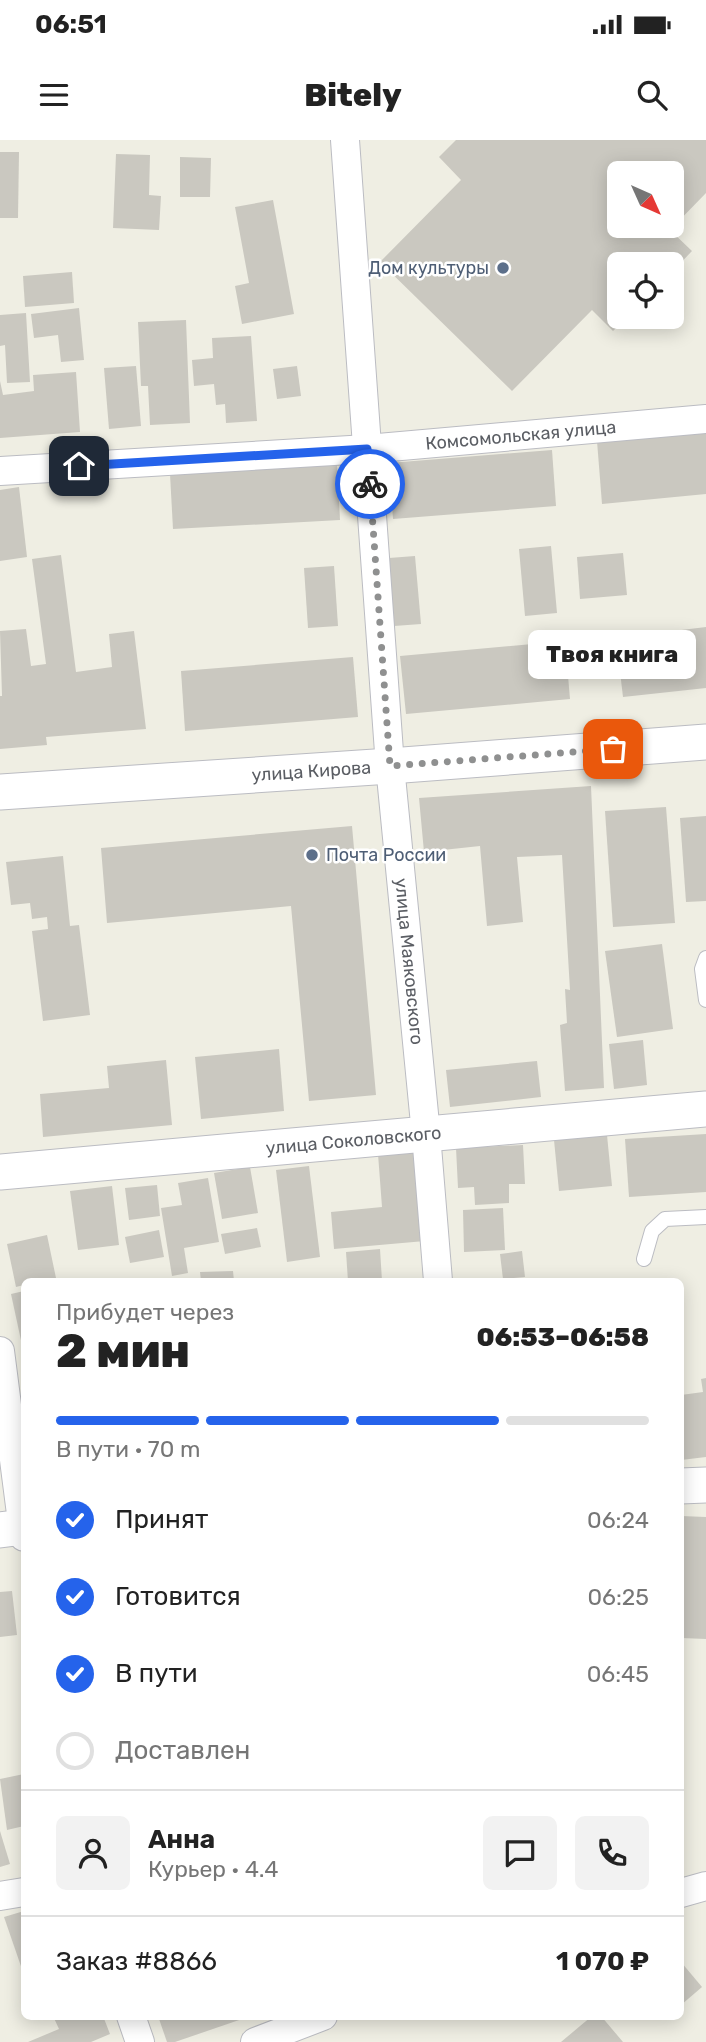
<!DOCTYPE html>
<html lang="ru">
<head>
<meta charset="utf-8">
<style>
	:root { --surface:#fff; --page:#f2f2f2; --text:#222; --muted:#767676; --line:#e0e0e0; --accent:#2563eb }
	body { margin:0; font-family:Rubik,sans-serif; background:var(--page); color:var(--text); height:100vh; display:flex; flex-direction:column; font-size:26px; white-space:nowrap }
	* { box-sizing:border-box; margin:0 }
	p { font-size:23px; color:var(--muted) }
	.icon { flex:none; width:38px; height:38px; fill:none; stroke:currentColor; stroke-width:2; stroke-linecap:round; stroke-linejoin:round }
	.map { position:relative; flex:1; overflow:hidden }
	.details { position:absolute; left:21px; top:1138px; width:663px; height:742px; display:flex; flex-direction:column; background:var(--surface); border-radius:10px; box-shadow:0 4px 18px #0003 }
	.details>* { flex:none }
	.needle { width:46px; rotate:135deg }
	.tools { position:absolute; left:607px; top:21px; display:grid; gap:14px }
	.tools a { display:grid; place-items:center; width:77px; height:77px; border-radius:10px; background:var(--surface); box-shadow:0 4px 18px #0003; font-size:35px }
	.pin { position:absolute; display:grid; place-items:center; width:60px; height:60px; color:#fff; margin:-30px; border-radius:14px; box-shadow:0 4px 10px #0006 }
	.courier { position:absolute; display:grid; place-items:center; width:70px; height:70px; margin:-35px; border:5px solid #2563eb; border-radius:50%; background:#fff; color:#222; box-shadow:0 2px 9px #0007 }
	.bubble { position:absolute; height:49px; border-radius:10px; background:var(--surface); box-shadow:0 4px 18px #0003; font-size:23px; font-weight:800; line-height:49px; text-align:center }
	.summary em { font-style:normal; font-weight:800 }
	.summary div { display:flex; flex-direction:column-reverse }
	.summary { display:flex; align-items:center; justify-content:space-between; height:119px; padding:0 35px }
	h1 { font-size:46px; font-weight:800; line-height:52px }
	.bar { display:grid; grid-template-columns:repeat(4,1fr); gap:10px 7px; align-content:center; height:84px; padding:0 35px }
	.bar i { height:9px; border-radius:5px; background:var(--line) }
	.bar .current { background:var(--accent) }
	.bar p { grid-column:span 4 }
	.line { display:flex; align-items:center; gap:18px; padding:0 35px; border-top:2px solid var(--line) }
	.line div { flex:1 }
	.round { display:grid; place-items:center; flex:none; width:74px; height:74px; border-radius:10px; background:var(--page) }
	ol { padding:0 35px; list-style:none }
	li { display:flex; align-items:center; gap:21px; height:77px }
	li p { margin-inline-start:auto }
	li .icon { padding:7px; border-radius:50%; background:var(--accent); color:#fff; stroke-width:4 }
	li:last-child { color:var(--muted) }
	li i { width:38px; height:38px; border:4px solid var(--line); border-radius:50% }
	.status { display:flex; justify-content:space-between; align-items:center; height:49px; padding:0 35px; background:var(--surface); direction:ltr }
	.status svg { height:19px; fill:currentColor }
	header { display:flex; justify-content:space-between; align-items:center; height:91px; padding:0 35px; background:var(--surface); font-size:32px; font-weight:800 }
	.map>svg:first-child { display:block }
	.building { fill:#cac8c0; fill-rule:evenodd }
	.lines { fill:none; stroke-linecap:round; stroke-linejoin:round }
	.service-casing { stroke:#bbbcc2; stroke-width:16 }
	.minor-casing { stroke:#bbbcc2; stroke-width:30 }
	.tertiary-casing { stroke:#bbbcc2; stroke-width:37 }
	.service { stroke:#fff; stroke-width:14 }
	.minor { stroke:#fff; stroke-width:28 }
	.tertiary { stroke:#fff; stroke-width:35 }
	.done { stroke:#8f9090; stroke-width:7; stroke-dasharray:0 12.6 }
	.route { stroke:#2563eb; stroke-width:9 }
	.service-dot { fill:#5c6f8a; stroke:#fff; stroke-width:2.5 }
	.labels { text-anchor:middle; dominant-baseline:central; stroke-width:5; stroke-linejoin:round; paint-order:stroke }
	.service-label { font-size:18px; fill:#4e5e75; stroke:#fff; text-anchor:end }
	.street-label { font-size:18px; fill:#5b5e64; stroke:#fff }
</style>
</head>
<body>
<div class="status"><b>06:51</b><svg viewBox="0 0 49 12"><path d="M0 12V9h3v3zM5 12V6h3v6zM10 12V3h3v9zM15 12V0h3v12zM26 1h20v11H26zM47 4h2v5h-2z"/></svg></div>
<header><svg class="icon" aria-label="menu" viewBox="0 0 24 24"><path d="M4 6h16M4 12h16M4 18h16"/></svg>Bitely<svg class="icon" aria-label="search" viewBox="0 0 24 24"><circle cx="10" cy="10" r="6"/><path d="M15 15l6 6"/></svg></header>
<div class="map">
<svg width="706" height="1902" viewBox="0 0 706 1902">
	<rect width="100%" height="100%" fill="#efeee3"/>
	<!-- building -->
	<g class="building">
		<path d="M456,0H706V53L670,90L692,111L672,132V124H620V177H627L613,191L592,170L512,251L380,122L461,40L439,17ZM620,33H672V86H620Z"/>
		<polygon points="0,12 19,12 18,78 0,78"/>
		<polygon points="116,14 150,15 149,55 161,56 159,90 113,88"/>
		<polygon points="180,17 211,18 210,57 180,57"/>
		<polygon points="273,60 294,174 242,184 235,146 249,143 235,67"/>
		<polygon points="72,132 74,163 25,167 23,136"/>
		<polygon points="79,168 84,220 61,222 58,195 34,198 31,174"/>
		<polygon points="26,173 30,242 7,243 5,205 0,206 0,175"/>
		<polygon points="186,180 190,283 150,285 148,246 141,246 138,182"/>
		<polygon points="251,196 257,281 226,283 225,264 216,265 214,244 194,246 192,220 213,218 212,198"/>
		<polygon points="136,226 141,286 109,289 104,228"/>
		<polygon points="297,226 301,256 277,259 273,229"/>
		<polygon points="76,232 80,292 0,298 0,241 3,255 34,251 33,235"/>
		<polygon points="706,291 706,354 602,364 597,301"/>
		<polygon points="552,310 556,366 393,379 389,323"/>
		<polygon points="337,324 340,380 173,389 170,334"/>
		<polygon points="19,347 27,417 0,421 0,350"/>
		<polygon points="551,406 557,473 525,476 519,409"/>
		<polygon points="623,413 627,455 580,459 577,417"/>
		<polygon points="61,415 76,532 112,527 109,494 134,491 146,589 46,597 47,605 0,609 0,556 2,556 0,491 26,489 31,526 46,524 32,419"/>
		<polygon points="415,416 421,484 394,486 389,418"/>
		<polygon points="334,426 338,486 308,488 304,428"/>
		<polygon points="706,487 706,548 623,557 616,498"/>
		<polygon points="565,501 570,559 406,574 400,516"/>
		<polygon points="353,517 358,577 185,591 181,531"/>
		<polygon points="591,646 604,948 565,951 560,885 567,883 565,849 570,850 562,715 517,717 523,782 487,786 480,706 424,712 419,658"/>
		<polygon points="666,667 675,783 613,787 605,671"/>
		<polygon points="706,676 706,761 686,762 680,678"/>
		<polygon points="352,686 376,955 309,961 291,766 107,783 101,708"/>
		<polygon points="63,716 70,786 79,785 90,875 43,881 32,791 48,789 47,777 32,779 30,763 11,765 6,722"/>
		<polygon points="662,804 673,889 617,897 605,811"/>
		<polygon points="643,900 647,945 614,949 609,904"/>
		<polygon points="279,909 284,971 201,979 195,917"/>
		<polygon points="166,920 172,985 43,997 40,954 109,948 107,926"/>
		<polygon points="537,921 541,957 450,967 446,930"/>
		<polygon points="706,994 706,1052 629,1057 625,999"/>
		<polygon points="607,995 612,1046 559,1051 554,1000"/>
		<polygon points="523,1005 525,1044 509,1044 509,1063 475,1065 474,1047 458,1048 456,1008"/>
		<polygon points="418,1011 425,1101 334,1109 331,1072 382,1067 378,1014"/>
		<polygon points="309,1026 320,1117 287,1122 276,1030"/>
		<polygon points="250,1027 258,1073 222,1079 214,1033"/>
		<polygon points="208,1038 219,1102 184,1108 188,1133 172,1136 161,1068 182,1065 178,1043"/>
		<polygon points="157,1045 160,1076 129,1080 125,1048"/>
		<polygon points="112,1046 119,1105 78,1110 70,1051"/>
		<polygon points="503,1068 505,1110 464,1112 463,1070"/>
		<polygon points="257,1088 261,1107 225,1114 221,1094"/>
		<polygon points="159,1090 164,1117 130,1123 125,1097"/>
		<polygon points="47,1095 56,1138 24,1141 24,1145 16,1147 7,1104"/>
		<polygon points="380,1109 382,1141 348,1141 346,1112"/>
		<polygon points="522,1111 525,1137 503,1139 500,1114"/>
		<polygon points="233,1131 234,1141 201,1141 200,1132"/>
		<polygon points="24,1151 24,1204 22,1205 11,1154"/>
		<polygon points="706,1238 706,1317 681,1320 681,1255 703,1252 701,1239"/>
		<polygon points="681,1376 706,1377 706,1499 681,1498"/>
		<polygon points="12,1451 17,1495 0,1497 0,1452"/>
		<polygon points="24,1634 24,1686 7,1690 0,1639"/>
		<polygon points="0,1691 10,1724 0,1727"/>
		<polygon points="24,1771 24,1835 4,1777"/>
		<polygon points="681,1822 702,1847 681,1865"/>
		<polygon points="53,1876 103,1876 110,1894 91,1902 28,1902 59,1889"/>
		<polygon points="158,1876 244,1876 245,1878 175,1902 167,1902"/>
		<polygon points="592,1876 601,1876 623,1902 561,1902"/>
	</g>
	<g class="lines">
		<!-- service casing -->
		<g class="service-casing">
			<g id="service">
				<polyline points="706,818 702,829 706,860"/>
				<polyline points="644,1119 652,1091 665,1079 706,1077"/>
			</g>
		</g>
		<!-- minor casing -->
		<g class="minor-casing">
			<g id="minor">
				<path id="s1" d="M345,0L390,626L426,994L438,1141"/>
				<path id="s2" d="M0,331L367,309L706,279"/>
				<polyline points="0,1211 24,1397"/>
				<polyline points="681,1753 706,1746"/>
				<polyline points="0,1756 24,1752"/>
				<polyline points="131,1876 140,1902"/>
				<polyline points="255,1902 323,1876"/>
			</g>
		</g>
		<!-- tertiary casing -->
		<g class="tertiary-casing">
			<g id="tertiary">
				<path id="s3" d="M0,652L390,626L706,602"/>
				<path id="s4" d="M0,1032L706,969"/>
				<polyline points="681,1346 706,1345"/>
				<polyline points="0,1390 24,1387"/>
			</g>
		</g>
		<!-- service -->
		<use href="#service" class="service"/>
		<!-- minor -->
		<use href="#minor" class="minor"/>
		<!-- tertiary -->
		<use href="#tertiary" class="tertiary"/>
	</g>
	<g class="lines">
		<!-- done -->
		<polyline class="done" points="370,344 390,626 613,609"/>
		<!-- route -->
		<polyline class="route" points="79,326 367,309 370,344"/>
	</g>
	<!-- markers -->
	<g class="service-dot">
		<circle cx="503" cy="128" r="7"/>
		<circle cx="312" cy="715" r="7"/>
	</g>
	<g class="labels">
		<!-- service labels -->
		<g class="service-label">
			<text x="489" y="128">Дом культуры</text>
			<text x="326" y="715" text-anchor="start">Почта России</text>
		</g>
		<!-- street labels -->
		<g class="street-label">
			<text stroke="none"><textPath href="#s2" startOffset="522">Комсомольская улица</textPath></text>
			<text stroke="none"><textPath href="#s3" startOffset="312">улица Кирова</textPath></text>
			<text stroke="none"><textPath href="#s1" startOffset="824">улица Маяковского</textPath></text>
			<text stroke="none"><textPath href="#s4" startOffset="355">улица Соколовского</textPath></text>
		</g>
	</g>
</svg>
<div class="tools">
<a><svg class="needle" viewBox="-14 -14 28 28"><path d="M0-13l5 13h-10z" fill="#e53935"/><path d="M0 13l5-13h-10z" fill="#767676"/></svg></a>
<a><svg class="icon" aria-label="locate" viewBox="0 0 24 24"><circle cx="12" cy="12" r="6"/><path d="M12 2v4M12 18v4M2 12h4M18 12h4"/></svg></a>
</div>
<div class="pin" style="left:613px;top:609px;background:#ea580c"><svg class="icon" aria-label="bag" viewBox="0 0 24 24"><path d="M5 8h14l-1 12H6zM9 8a3 3 0 0 1 6 0"/></svg></div>
<div class="pin" style="left:79px;top:326px;background:#1f2937"><svg class="icon" aria-label="home" viewBox="0 0 24 24"><path d="M3 11l9-7 9 7M6 9v11h12V9"/></svg></div>
<div class="courier" style="left:370px;top:344px"><svg class="icon" aria-label="bike" viewBox="0 0 24 24"><circle cx="6" cy="16" r="4"/><circle cx="18" cy="16" r="4"/><path d="M6 16l4-8h5l3 8M10 8l3 8H6M13 5h3"/></svg></div>
<div class="bubble" style="left:528px;top:490px;width:168px">Твоя книга</div>
<section class="details">
<div class="summary"><div><h1>2 мин</h1><p>Прибудет через</p></div><em>06:53–06:58</em></div>
<div class="bar"><i class="current"></i><i class="current"></i><i class="current"></i><i></i><p>В пути · 70 m</p></div>
<ol>
<li><svg class="icon" aria-label="check" viewBox="0 0 24 24"><path d="M5 12l5 5 9-10"/></svg>Принят<p>06:24</p></li>
<li><svg class="icon" aria-label="check" viewBox="0 0 24 24"><path d="M5 12l5 5 9-10"/></svg>Готовится<p>06:25</p></li>
<li><svg class="icon" aria-label="check" viewBox="0 0 24 24"><path d="M5 12l5 5 9-10"/></svg>В пути<p>06:45</p></li>
<li><i></i>Доставлен</li>
</ol>
<div class="line" style="height:126px"><a class="round"><svg class="icon" aria-label="person" viewBox="0 0 24 24"><circle cx="12" cy="8" r="4"/><path d="M4 21q1-7 8-7t8 7"/></svg></a><div><b>Анна</b><p>Курьер · 4.4</p></div><a class="round"><svg class="icon" aria-label="chat" viewBox="0 0 24 24"><path d="M4 5h16v11H9l-5 4z"/></svg></a><a class="round"><svg class="icon" aria-label="phone" viewBox="0 0 24 24"><path d="M5 4h4l2 5-3 2q2 4 5 5l2-3 5 2v4C11 20 4 13 5 4z"/></svg></a></div>
<div class="line" style="height:91px"><div>Заказ #8866</div><b>1 070 ₽</b></div>
</section>
</div>
</body>
</html>
